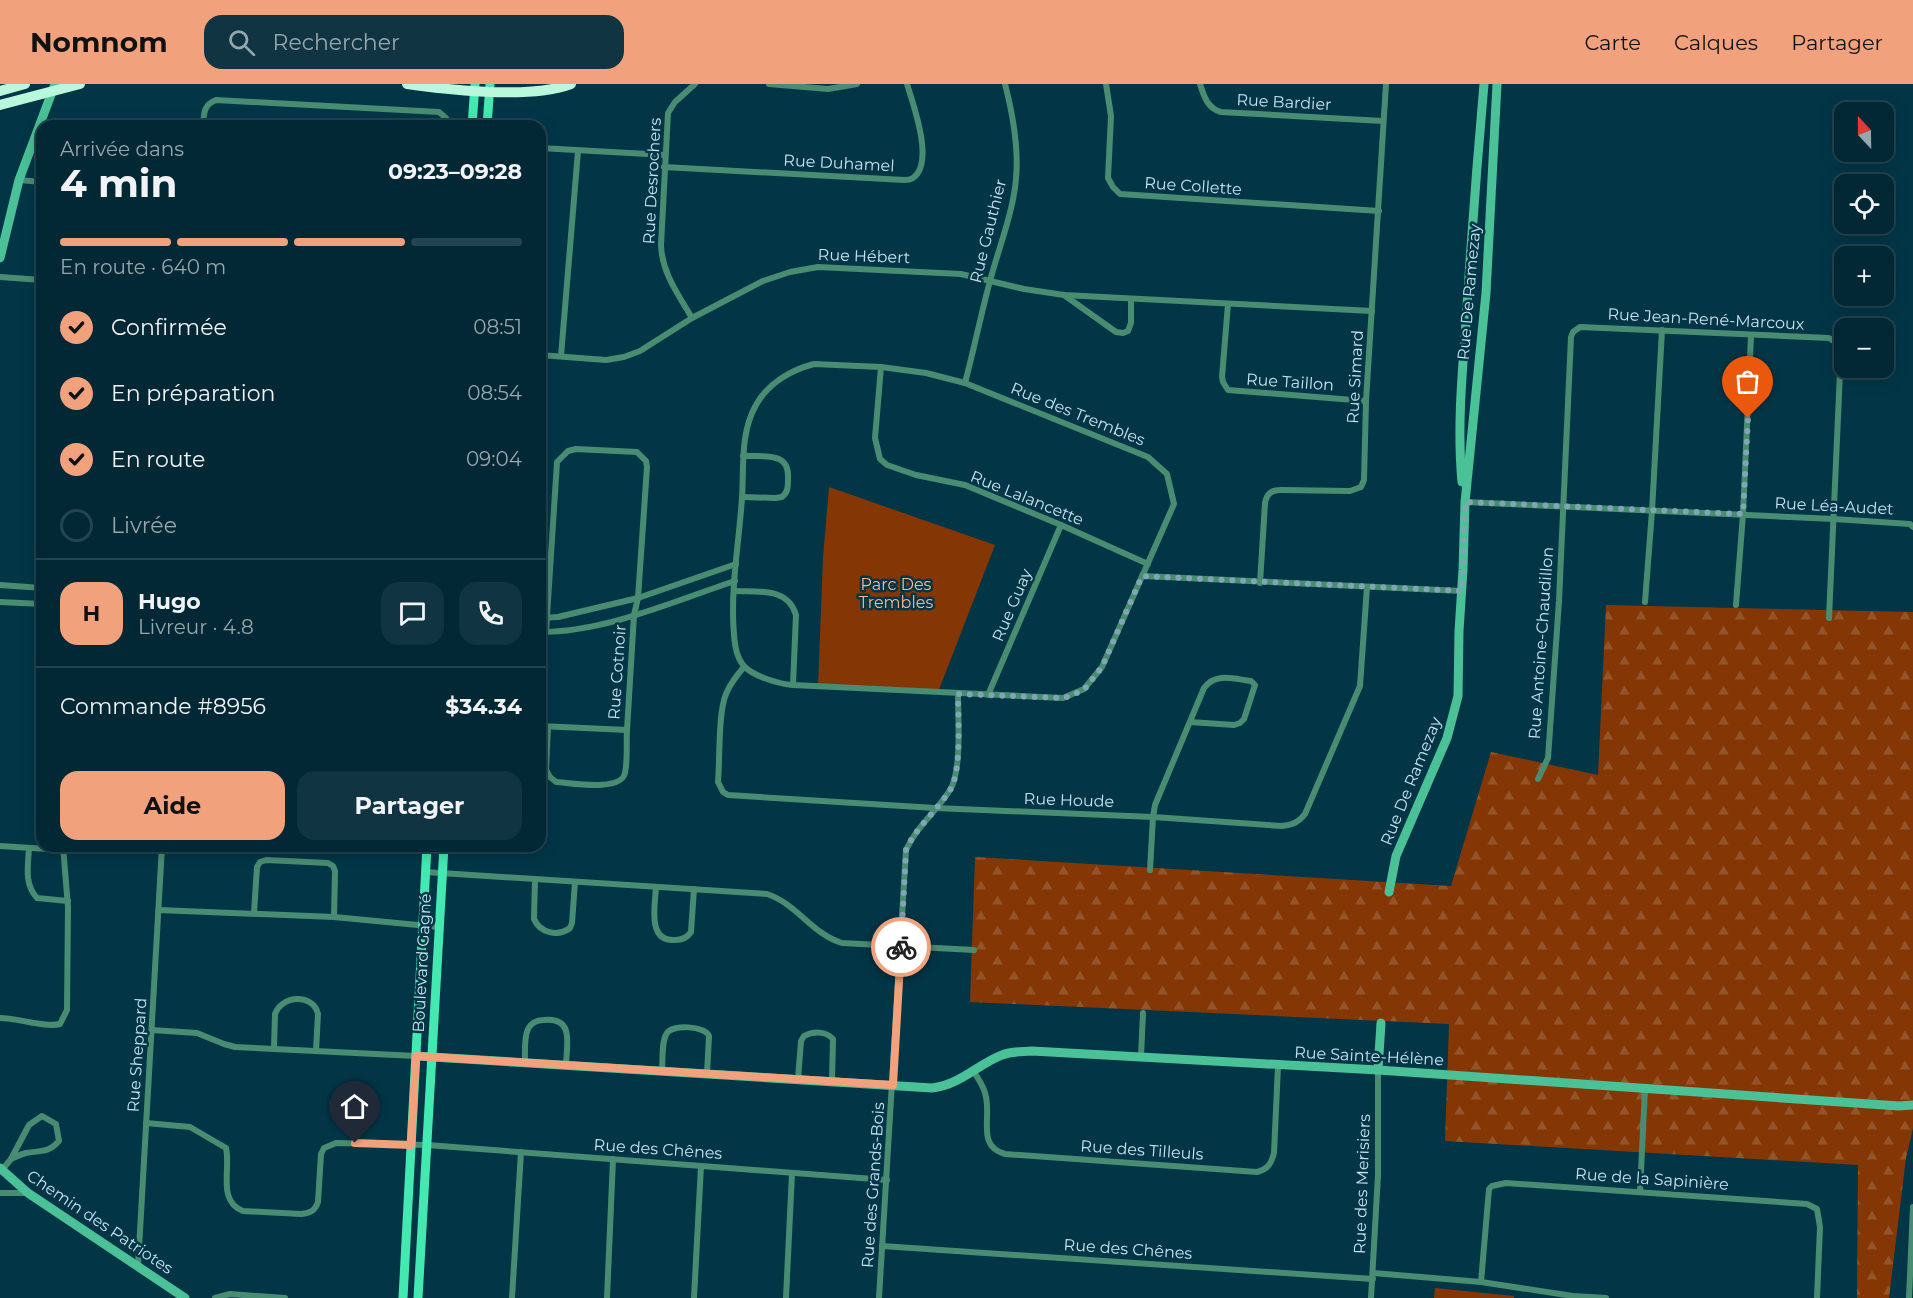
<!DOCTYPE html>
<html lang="fr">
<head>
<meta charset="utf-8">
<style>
	:root { --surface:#022835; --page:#103441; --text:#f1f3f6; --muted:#96a6ad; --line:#234450; --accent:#f1a17c }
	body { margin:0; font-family:Montserrat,sans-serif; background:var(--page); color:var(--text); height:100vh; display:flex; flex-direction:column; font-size:22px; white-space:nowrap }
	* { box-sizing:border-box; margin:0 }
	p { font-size:20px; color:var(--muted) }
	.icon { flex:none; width:33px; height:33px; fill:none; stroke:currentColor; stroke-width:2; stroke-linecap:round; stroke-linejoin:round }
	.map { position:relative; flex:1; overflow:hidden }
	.details { position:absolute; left:36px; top:36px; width:510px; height:732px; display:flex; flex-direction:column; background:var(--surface); border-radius:18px; box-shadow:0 3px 15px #0003,0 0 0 2px var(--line) }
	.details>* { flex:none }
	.needle { width:39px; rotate:338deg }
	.controls { position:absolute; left:1834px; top:18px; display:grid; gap:12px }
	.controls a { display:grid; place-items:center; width:60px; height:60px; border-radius:12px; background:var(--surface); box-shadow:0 3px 15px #0003,0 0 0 2px var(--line); font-size:30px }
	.pin { position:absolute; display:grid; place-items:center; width:51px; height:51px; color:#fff; margin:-62px -26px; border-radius:50% 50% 50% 0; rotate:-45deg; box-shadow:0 0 6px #0007 }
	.pin .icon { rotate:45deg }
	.courier { position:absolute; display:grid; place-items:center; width:60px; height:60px; margin:-30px; border:4px solid #f1a17c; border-radius:50%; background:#fff; color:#222; box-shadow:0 2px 8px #0007 }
	.summary em { font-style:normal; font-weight:700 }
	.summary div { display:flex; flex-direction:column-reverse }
	.summary { display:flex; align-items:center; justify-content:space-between; height:102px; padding:0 24px }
	h1 { font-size:39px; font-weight:700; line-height:45px }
	.bar { display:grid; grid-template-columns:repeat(4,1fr); gap:9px 6px; align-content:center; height:72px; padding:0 24px }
	.bar i { height:8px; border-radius:4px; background:var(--line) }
	.bar .current { background:var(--accent) }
	.bar p { grid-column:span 4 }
	.line { display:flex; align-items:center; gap:15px; padding:0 24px; border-top:2px solid var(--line) }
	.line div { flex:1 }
	.round { display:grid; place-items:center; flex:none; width:63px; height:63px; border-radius:18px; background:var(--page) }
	ol { padding:0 24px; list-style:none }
	li { display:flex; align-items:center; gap:18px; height:66px }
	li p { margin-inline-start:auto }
	li .icon { padding:6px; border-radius:50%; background:var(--accent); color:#111; stroke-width:4 }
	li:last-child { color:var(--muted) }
	li i { width:33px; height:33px; border:3px solid var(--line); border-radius:50% }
	.button { display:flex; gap:12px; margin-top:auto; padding:12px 24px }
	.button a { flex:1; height:69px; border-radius:18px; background:var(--accent); color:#111; font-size:24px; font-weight:700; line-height:69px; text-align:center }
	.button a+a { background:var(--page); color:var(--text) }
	header { display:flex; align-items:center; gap:36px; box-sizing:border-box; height:84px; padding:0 30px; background:var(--accent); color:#111 }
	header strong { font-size:28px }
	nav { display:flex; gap:33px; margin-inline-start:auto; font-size:21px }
	.search { width:420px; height:54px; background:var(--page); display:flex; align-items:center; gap:15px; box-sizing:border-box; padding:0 21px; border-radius:18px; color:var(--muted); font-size:22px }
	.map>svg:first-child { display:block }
	.forest { fill:url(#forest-firs) }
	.park { fill:#843705 }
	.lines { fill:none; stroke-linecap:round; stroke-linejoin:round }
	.street { stroke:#488d72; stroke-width:6 }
	.secondary { stroke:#4ac196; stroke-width:9 }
	.primary { stroke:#44e9b2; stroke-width:9 }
	.highway { stroke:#baf8dd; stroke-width:10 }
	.done { stroke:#80a6b4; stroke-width:6; stroke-dasharray:0 10.8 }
	.route { stroke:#f1a17c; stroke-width:8 }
	.labels { text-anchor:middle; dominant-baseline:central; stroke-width:5; stroke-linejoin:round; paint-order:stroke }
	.street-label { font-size:16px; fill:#c4e2ef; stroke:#023647 }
	.park-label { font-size:16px; fill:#fab595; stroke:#023647 }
</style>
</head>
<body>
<header>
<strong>Nomnom</strong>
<div class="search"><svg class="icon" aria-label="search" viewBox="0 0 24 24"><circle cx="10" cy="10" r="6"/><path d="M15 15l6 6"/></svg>Rechercher</div>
<nav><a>Carte</a><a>Calques</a><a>Partager</a></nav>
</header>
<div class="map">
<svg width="1913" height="1214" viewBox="0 0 1913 1214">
	<defs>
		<pattern id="forest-firs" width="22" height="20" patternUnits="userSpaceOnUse" patternTransform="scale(1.5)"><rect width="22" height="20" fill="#843705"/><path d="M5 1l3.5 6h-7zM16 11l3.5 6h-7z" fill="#94542a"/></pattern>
	</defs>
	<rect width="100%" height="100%" fill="#023647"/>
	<!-- forest -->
	<polygon class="forest" points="1606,521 1913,528 1913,1044 1906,1074 1889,1214 1857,1214 1858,1081 1445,1057 1449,940 970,918 975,773 1451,802 1491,668 1598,691"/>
	<!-- park -->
	<g class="park">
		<polygon points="829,403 995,461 938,608 818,603 823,474"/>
		<polygon points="1435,1204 1514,1212 1514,1214 1434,1214"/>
	</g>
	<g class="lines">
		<!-- street -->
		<g class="street">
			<polyline points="769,0 828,5 857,0"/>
			<polyline points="1106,0 1111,32 1108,94 1113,103 1120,110 1379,127"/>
			<path d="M1200,0C1204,12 1207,24 1221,28L1383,37"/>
			<path d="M203,42C204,30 203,21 216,16L439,28L446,34L448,42"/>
			<polyline points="540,64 665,71"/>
			<path d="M664,83L904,96C907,96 910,96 913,94C935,79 913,20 907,0"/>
			<polyline points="19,96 42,98"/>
			<polyline points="0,193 42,196"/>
			<polyline points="1064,211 1116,248 1123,249 1128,247 1131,239 1131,215"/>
			<polyline points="1228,220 1222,293 1223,298 1228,306 1366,317"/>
			<path d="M692,234C678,210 662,189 661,161L668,29L675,18L695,0"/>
			<polyline points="540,271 606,276 624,273 640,267 692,234 763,197 790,188 818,183 961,190 1024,205 1064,211 1372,227"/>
			<polyline points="561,272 578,67"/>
			<path d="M814,280L881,283L926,289L965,299L1148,373L1167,390L1174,420L1102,583L1084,605L1063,614L793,601C779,600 752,592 743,581C736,572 735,561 734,551C730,506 739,459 742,414C744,383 740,349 756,321C768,299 791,286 814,280Z"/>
			<polyline points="881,283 875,354 880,375 887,381 916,391 965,401 1061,441 1148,480"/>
			<path d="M965,299C974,265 981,230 990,197C999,163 1013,129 1016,95C1019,63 1013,31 1005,0"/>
			<path d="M742,413L775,414L782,413C788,408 788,403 788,395C790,367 764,373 743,372"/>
			<polyline points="1465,418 1834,435 1910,440 1913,443"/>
			<polyline points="1142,492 1462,507"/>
			<path d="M1260,499L1265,419C1267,409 1272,406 1281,406L1350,407L1361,403L1364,396L1366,317L1386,0"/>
			<polyline points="0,501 42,504"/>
			<path d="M735,507C758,508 788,503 796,531L793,601"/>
			<polyline points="0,518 42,520"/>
			<polyline points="1645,518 1652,427 1662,246"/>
			<polyline points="1736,521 1743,430 1751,252"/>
			<polyline points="540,534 558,533 638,514 736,480"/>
			<path d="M540,548C606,548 674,517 735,497"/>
			<path d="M744,583C737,591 730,600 726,610C718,629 720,675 718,698L723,708L728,711L935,724L1153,733L1281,742C1292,741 1298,739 1305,730L1360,602L1367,503"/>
			<polyline points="988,611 1061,441"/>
			<polyline points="540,642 627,646 634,531 638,514 647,383 646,377 637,368 576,365 568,367 557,378 546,548"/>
			<path d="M548,643L546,686L550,693L556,698C572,699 621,708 625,689C628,675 626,660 627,646"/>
			<polyline points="1538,695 1548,674 1559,517 1571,253 1573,248 1580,243 1829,254 1837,259 1841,266 1829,534"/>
			<polyline points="0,762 63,766"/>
			<path d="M29,764C28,782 24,800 37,814L68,817"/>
			<path d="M1150,786L1153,733L1155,721L1204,604C1216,588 1234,595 1251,597L1255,601L1244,635L1240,639L1234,641L1190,638"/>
			<path d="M425,788L767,810C797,820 812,850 842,859L974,866"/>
			<path d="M535,795L534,835C540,849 558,853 570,844L572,839L575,798"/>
			<path d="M656,803C655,821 647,858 675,856C682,856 687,854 691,848L694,805"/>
			<polyline points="159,826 334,833 439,843"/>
			<polyline points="254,829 257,783 260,778 266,776 328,779 333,782 335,787 334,833"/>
			<path d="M0,934C17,934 46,944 60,940L67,926L68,823L63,762"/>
			<polyline points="152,946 197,949 224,960 235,963 416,972"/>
			<path d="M274,964L275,930C282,911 313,909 318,930L316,967"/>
			<polyline points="1141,972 1143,929"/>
			<path d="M525,978C525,968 524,953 528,945C531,939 537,936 544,936C574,933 567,959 566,980"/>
			<path d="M662,987C663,976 661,958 667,949C673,940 705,942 709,952L707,990"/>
			<path d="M974,988C979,996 985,1004 986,1013C991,1036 977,1062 1005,1070L1257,1088C1268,1085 1271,1080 1274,1069L1278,982"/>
			<path d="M798,995L801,957L804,952C813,947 826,947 833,955L832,997"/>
			<path d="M146,1039L190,1043L226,1064C231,1085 217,1117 243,1127L301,1130C310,1129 315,1127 318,1118L321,1070L324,1064L336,1059L427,1061L887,1096"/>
			<path d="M2,1086L11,1075L29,1041L42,1032L56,1040L59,1057C47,1070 41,1066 26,1069C21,1070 16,1073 11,1075"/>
			<polyline points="1640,1108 1645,1005"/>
			<polyline points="0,1109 28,1109"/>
			<polyline points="882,1162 1373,1195"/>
			<polyline points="138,1182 162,762"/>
			<polyline points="1373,1189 1481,1198 1573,1212 1606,1214"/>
			<polyline points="1481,1198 1489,1105 1492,1102 1506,1099 1807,1120 1817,1125 1820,1143 1817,1214"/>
			<polyline points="215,1214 230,1210 285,1214"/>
			<polyline points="512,1214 521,1068"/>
			<polyline points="607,1214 613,1075"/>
			<polyline points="694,1214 701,1082"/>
			<polyline points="786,1214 792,1089"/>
			<path d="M879,1214L906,766C916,743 937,727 950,706C962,687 958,633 958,610"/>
			<polyline points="1371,1214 1378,1091 1378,986"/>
			<polyline points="1909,1214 1913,1123"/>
		</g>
		<!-- secondary -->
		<g class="secondary">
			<polyline points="0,174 19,96 55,0"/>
			<path d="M1462,398C1457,345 1462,291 1466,238C1471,158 1477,79 1484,0"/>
			<polyline points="1389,808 1396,772 1447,654 1458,612 1459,547 1463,486 1465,418 1486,209 1497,0"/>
			<path d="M416,972L932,1004C960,1001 978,980 1002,971C1012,967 1022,968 1032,967L1378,986L1899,1022L1913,1021"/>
			<polyline points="1378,986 1381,939"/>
			<polyline points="0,1084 28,1109 185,1214"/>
		</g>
		<!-- primary -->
		<g class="primary">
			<polyline points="472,42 475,0"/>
			<polyline points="487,42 490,0"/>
			<polyline points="403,1214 427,762"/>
			<polyline points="418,1214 444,762"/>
		</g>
		<!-- highway -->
		<g class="highway">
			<path d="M407,0C450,6 531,15 571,0"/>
			<polyline points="0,7 25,0"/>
			<polyline points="0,21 80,0"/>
		</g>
	</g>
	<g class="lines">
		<!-- done -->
		<path class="done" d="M901,863L906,766C916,743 937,727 950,706C962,687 958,633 958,610L1064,614L1084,606L1102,583L1142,492L1462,507L1465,418L1743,430L1748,334"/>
		<!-- route -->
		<polyline class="route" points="355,1059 411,1061 416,972 893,1001 901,863"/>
	</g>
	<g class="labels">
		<!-- street labels -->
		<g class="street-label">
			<text transform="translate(1284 18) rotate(3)">Rue Bardier</text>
			<text transform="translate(839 79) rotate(3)">Rue Duhamel</text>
			<text transform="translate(652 97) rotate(-87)">Rue Desrochers</text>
			<text transform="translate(1193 102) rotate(4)">Rue Collette</text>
			<text transform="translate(988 147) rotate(-76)">Rue Gauthier</text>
			<text transform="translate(864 172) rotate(2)">Rue Hébert</text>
			<text transform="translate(1469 208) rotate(-85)">Rue De Ramezay</text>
			<text transform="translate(1706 235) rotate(3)">Rue Jean-René-Marcoux</text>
			<text transform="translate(1355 293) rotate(-87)">Rue Simard</text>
			<text transform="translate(1290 298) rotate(4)">Rue Taillon</text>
			<text transform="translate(1078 330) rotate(22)">Rue des Trembles</text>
			<text transform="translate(1027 414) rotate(22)">Rue Lalancette</text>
			<text transform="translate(1834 422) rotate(3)">Rue Léa-Audet</text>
			<text transform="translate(1012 521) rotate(-67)">Rue Guay</text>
			<text transform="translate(1541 559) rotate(-86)">Rue Antoine-Chaudillon</text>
			<text transform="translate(617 588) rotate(-86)">Rue Cotnoir</text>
			<text transform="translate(1411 697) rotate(-68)">Rue De Ramezay</text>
			<text transform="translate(1069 716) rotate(2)">Rue Houde</text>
			<text transform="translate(422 879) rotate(-87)">Boulevard Gagné</text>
			<text transform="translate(137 971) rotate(-86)">Rue Sheppard</text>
			<text transform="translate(1369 972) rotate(3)">Rue Sainte-Hélène</text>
			<text transform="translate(658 1065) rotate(4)">Rue des Chênes</text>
			<text transform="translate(1142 1066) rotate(4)">Rue des Tilleuls</text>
			<text transform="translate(1652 1095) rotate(4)">Rue de la Sapinière</text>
			<text transform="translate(1362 1100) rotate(-88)">Rue des Merisiers</text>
			<text transform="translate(873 1101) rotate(-86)">Rue des Grands-Bois</text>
			<text transform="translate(100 1138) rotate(34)">Chemin des Patriotes</text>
			<text transform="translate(1128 1165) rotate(4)">Rue des Chênes</text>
		</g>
		<!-- park labels -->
		<g class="park-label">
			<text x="896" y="500">Parc Des<tspan x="896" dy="18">Trembles</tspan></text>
		</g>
	</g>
</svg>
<div class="controls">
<a><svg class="needle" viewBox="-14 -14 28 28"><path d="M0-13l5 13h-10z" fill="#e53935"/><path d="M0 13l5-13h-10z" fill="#96a6ad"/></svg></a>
<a><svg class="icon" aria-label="locate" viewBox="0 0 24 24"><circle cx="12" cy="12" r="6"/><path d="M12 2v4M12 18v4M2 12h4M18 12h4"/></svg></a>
<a>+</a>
<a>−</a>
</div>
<div class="pin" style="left:1748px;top:334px;background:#ea580c"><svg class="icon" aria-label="bag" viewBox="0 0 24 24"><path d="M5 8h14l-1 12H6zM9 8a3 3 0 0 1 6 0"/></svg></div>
<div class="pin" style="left:355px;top:1059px;background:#1f2937"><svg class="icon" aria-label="home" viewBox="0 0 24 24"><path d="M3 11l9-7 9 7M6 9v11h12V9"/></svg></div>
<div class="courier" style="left:901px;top:863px"><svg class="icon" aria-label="bike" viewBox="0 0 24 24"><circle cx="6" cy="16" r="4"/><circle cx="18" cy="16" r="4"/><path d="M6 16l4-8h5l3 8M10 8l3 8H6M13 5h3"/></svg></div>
<section class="details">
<div class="summary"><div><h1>4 min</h1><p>Arrivée dans</p></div><em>09:23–09:28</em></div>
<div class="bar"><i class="current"></i><i class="current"></i><i class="current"></i><i></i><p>En route · 640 m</p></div>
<ol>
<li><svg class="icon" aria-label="check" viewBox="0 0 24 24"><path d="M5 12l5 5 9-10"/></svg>Confirmée<p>08:51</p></li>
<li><svg class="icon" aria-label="check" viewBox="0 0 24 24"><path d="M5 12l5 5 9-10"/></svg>En préparation<p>08:54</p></li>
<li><svg class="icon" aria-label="check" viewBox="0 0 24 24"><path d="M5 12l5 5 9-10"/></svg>En route<p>09:04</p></li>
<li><i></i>Livrée</li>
</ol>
<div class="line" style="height:108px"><b class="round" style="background:var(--accent);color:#111">H</b><div><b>Hugo</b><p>Livreur · 4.8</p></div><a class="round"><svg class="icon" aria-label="chat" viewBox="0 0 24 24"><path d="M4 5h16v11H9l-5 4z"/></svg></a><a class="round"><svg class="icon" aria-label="phone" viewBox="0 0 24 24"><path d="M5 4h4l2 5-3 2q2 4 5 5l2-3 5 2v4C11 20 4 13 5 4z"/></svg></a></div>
<div class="line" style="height:78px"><div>Commande #8956</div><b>$34.34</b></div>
<div class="button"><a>Aide</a><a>Partager</a></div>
</section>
</div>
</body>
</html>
